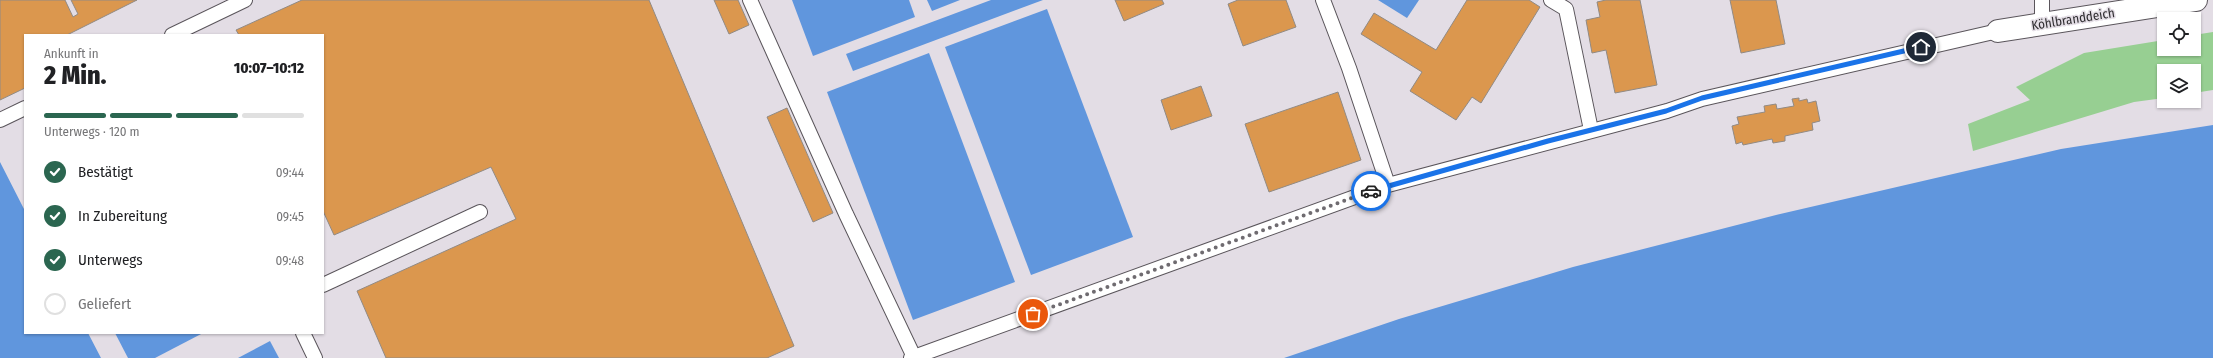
<!DOCTYPE html>
<html lang="de">
<head>
<meta charset="utf-8">
<style>
	:root { --surface:#fff; --page:#f2f2f2; --text:#202124; --muted:#757577; --line:#e0e0e0; --accent:#2b6650 }
	body { margin:0; font-family:"Fira Sans Condensed",sans-serif; background:var(--page); color:var(--text); height:100vh; display:flex; flex-direction:column; font-size:15px; white-space:nowrap }
	* { box-sizing:border-box; margin:0 }
	p { font-size:13px; color:var(--muted) }
	.icon { flex:none; width:22px; height:22px; fill:none; stroke:currentColor; stroke-width:2; stroke-linecap:round; stroke-linejoin:round }
	.map { position:relative; flex:1; overflow:hidden }
	.side { position:absolute; left:24px; top:34px; width:300px; height:300px; display:flex; flex-direction:column; background:var(--surface); border-radius:0px; box-shadow:0 1px 3px #0004 }
	.side>* { flex:none }
	.buttons { position:absolute; left:2157px; top:12px; display:grid; gap:8px }
	.buttons a { display:grid; place-items:center; width:44px; height:44px; border-radius:0px; background:var(--surface); box-shadow:0 1px 3px #0004; font-size:20px }
	.pin { position:absolute; display:grid; place-items:center; width:34px; height:34px; color:#fff; margin:-17px; border:2px solid #fff; border-radius:50%; box-shadow:0 1px 4px #0007 }
	.courier { position:absolute; display:grid; place-items:center; width:40px; height:40px; margin:-20px; border:3px solid #1a73e8; border-radius:50%; background:#fff; color:#222; box-shadow:0 1px 5px #0007 }
	.headline em { font-style:normal; font-weight:800 }
	.headline div { display:flex; flex-direction:column-reverse }
	.headline { display:flex; align-items:center; justify-content:space-between; height:68px; padding:0 20px }
	h1 { font-size:26px; font-weight:800; line-height:30px }
	.bar { display:grid; grid-template-columns:repeat(4,1fr); gap:6px 4px; align-content:center; height:48px; padding:0 20px }
	.bar i { height:5px; border-radius:3px; background:var(--line) }
	.bar .current { background:var(--accent) }
	.bar p { grid-column:span 4 }
	ol { padding:0 20px; list-style:none }
	li { display:flex; align-items:center; gap:12px; height:44px }
	li p { margin-inline-start:auto }
	li .icon { padding:4px; border-radius:50%; background:var(--accent); color:#fff; stroke-width:4 }
	li:last-child { color:var(--muted) }
	li i { width:22px; height:22px; border:2px solid var(--line); border-radius:50% }
	.map>svg:first-child { display:block }
	.green { fill:#97cf92 }
	.water { fill:#6096dd }
	.building { fill:#db974e; stroke:#918a84 }
	.lines { fill:none; stroke-linecap:round; stroke-linejoin:round }
	.lane-casing { stroke:#5a555b; stroke-width:16 }
	.street-casing { stroke:#5a555b; stroke-width:24 }
	.lane { stroke:#fff; stroke-width:14 }
	.street { stroke:#fff; stroke-width:22 }
	.done { stroke:#6f6b70; stroke-width:4; stroke-dasharray:0 7.2 }
	.route { stroke:#1a73e8; stroke-width:5 }
	.labels { text-anchor:middle; dominant-baseline:central; stroke-width:3; stroke-linejoin:round; paint-order:stroke }
	.street-label { font-size:13px; fill:#302e31; stroke:#e3dde5 }
</style>
</head>
<body>
<div class="map">
<svg width="2213" height="358" viewBox="0 0 2213 358">
	<rect width="100%" height="100%" fill="#e3dde5"/>
	<!-- green -->
	<polygon class="green" points="2213,32 2213,90 2194,93 2194,71 2164,71 2164,98 2134,102 1973,151 1968,124 2030,100 2016,87 2084,53 2164,40 2164,49 2194,49 2194,35"/>
	<!-- water -->
	<g class="water">
		<polygon points="792,0 909,0 915,17 813,56"/>
		<polygon points="927,0 960,0 932,11"/>
		<polygon points="991,0 1043,0 853,71 846,54"/>
		<polygon points="1378,0 1419,0 1407,18"/>
		<polygon points="1047,9 1133,237 1031,275 945,47"/>
		<polygon points="929,53 1015,282 913,320 827,92"/>
		<polygon points="2213,125 2213,358 1284,358 1399,319 1573,267 1776,215 2061,149"/>
		<polygon points="0,162 25,211 25,333 88,333 101,358 0,358"/>
		<polygon points="115,333 203,333 155,358 128,358"/>
		<polygon points="270,341 279,358 238,358"/>
	</g>
	<!-- building -->
	<g class="building">
		<polygon points="0,0 65,0 73,17 78,14 71,0 137,0 67,35 25,35 25,88 0,100"/>
		<polygon points="302,0 649,0 794,346 767,358 386,358 357,291 516,219 491,167 334,235 323,211 323,35 239,35 236,30"/>
		<polygon points="714,0 738,0 749,25 729,34"/>
		<polygon points="1115,0 1162,0 1164,4 1124,21"/>
		<polygon points="1238,0 1286,0 1296,27 1243,46 1228,4"/>
		<polygon points="1467,0 1529,0 1540,7 1481,103 1472,97 1456,120 1410,91 1422,72 1361,34 1374,13 1436,50"/>
		<polygon points="1606,0 1640,0 1657,85 1615,93 1606,50 1592,53 1586,20 1600,17 1597,2"/>
		<polygon points="1730,0 1776,0 1785,44 1741,53"/>
		<polygon points="1201,86 1212,116 1171,130 1161,100"/>
		<polygon points="1338,92 1361,160 1269,192 1245,124"/>
		<polygon points="1799,98 1799,101 1807,99 1808,103 1816,101 1820,121 1812,123 1813,130 1785,136 1785,141 1773,143 1772,139 1743,145 1742,142 1736,144 1732,126 1739,124 1737,117 1765,112 1764,106 1776,104 1777,109 1794,106 1792,99"/>
		<polygon points="787,108 833,213 813,222 767,117"/>
	</g>
	<g class="lines">
		<!-- lane casing -->
		<g class="lane-casing">
			<g id="lane">
				<polyline points="750,0 846,214 914,357"/>
				<polyline points="1323,0 1349,68 1388,185"/>
				<polyline points="1551,0 1566,9 1591,130"/>
				<polyline points="2042,0 2042,24"/>
				<polyline points="172,35 245,0"/>
				<polyline points="0,120 25,108"/>
				<polyline points="323,285 480,212"/>
				<polyline points="303,333 315,358"/>
				<polyline points="911,358 1388,185 1667,111 1702,99 1998,31"/>
			</g>
		</g>
		<!-- street casing -->
		<g class="street-casing">
			<polyline id="street" points="1998,31 2196,0"/>
		</g>
		<!-- lane -->
		<use href="#lane" class="lane"/>
		<!-- street -->
		<use href="#street" class="street"/>
	</g>
	<g class="lines">
		<!-- done -->
		<polyline class="done" points="1033,314 1371,191"/>
		<!-- route -->
		<polyline class="route" points="1371,191 1548,141 1666,111 1702,98 1921,47"/>
	</g>
	<g class="labels">
		<!-- street labels -->
		<g class="street-label">
			<text transform="translate(2073 19) rotate(-9)">Köhlbranddeich</text>
		</g>
	</g>
</svg>
<div class="buttons">
<a><svg class="icon" aria-label="locate" viewBox="0 0 24 24"><circle cx="12" cy="12" r="6"/><path d="M12 2v4M12 18v4M2 12h4M18 12h4"/></svg></a>
<a><svg class="icon" aria-label="layers" viewBox="0 0 24 24"><path d="M12 4l9 5-9 5-9-5zM3 14l9 5 9-5"/></svg></a>
</div>
<div class="pin" style="left:1033px;top:314px;background:#ea580c"><svg class="icon" aria-label="bag" viewBox="0 0 24 24"><path d="M5 8h14l-1 12H6zM9 8a3 3 0 0 1 6 0"/></svg></div>
<div class="pin" style="left:1921px;top:47px;background:#1f2937"><svg class="icon" aria-label="home" viewBox="0 0 24 24"><path d="M3 11l9-7 9 7M6 9v11h12V9"/></svg></div>
<div class="courier" style="left:1371px;top:191px"><svg class="icon" aria-label="car" viewBox="0 0 24 24"><path d="M5 17H2v-5l4-1 3-4h7l3 4 3 1v5h-3M9 17h6M6 11h13"/><circle cx="7" cy="17" r="2"/><circle cx="17" cy="17" r="2"/></svg></div>
<section class="side">
<div class="headline"><div><h1>2 Min.</h1><p>Ankunft in</p></div><em>10:07–10:12</em></div>
<div class="bar"><i class="current"></i><i class="current"></i><i class="current"></i><i></i><p>Unterwegs · 120 m</p></div>
<ol>
<li><svg class="icon" aria-label="check" viewBox="0 0 24 24"><path d="M5 12l5 5 9-10"/></svg>Bestätigt<p>09:44</p></li>
<li><svg class="icon" aria-label="check" viewBox="0 0 24 24"><path d="M5 12l5 5 9-10"/></svg>In Zubereitung<p>09:45</p></li>
<li><svg class="icon" aria-label="check" viewBox="0 0 24 24"><path d="M5 12l5 5 9-10"/></svg>Unterwegs<p>09:48</p></li>
<li><i></i>Geliefert</li>
</ol>
</section>
</div>
</body>
</html>
